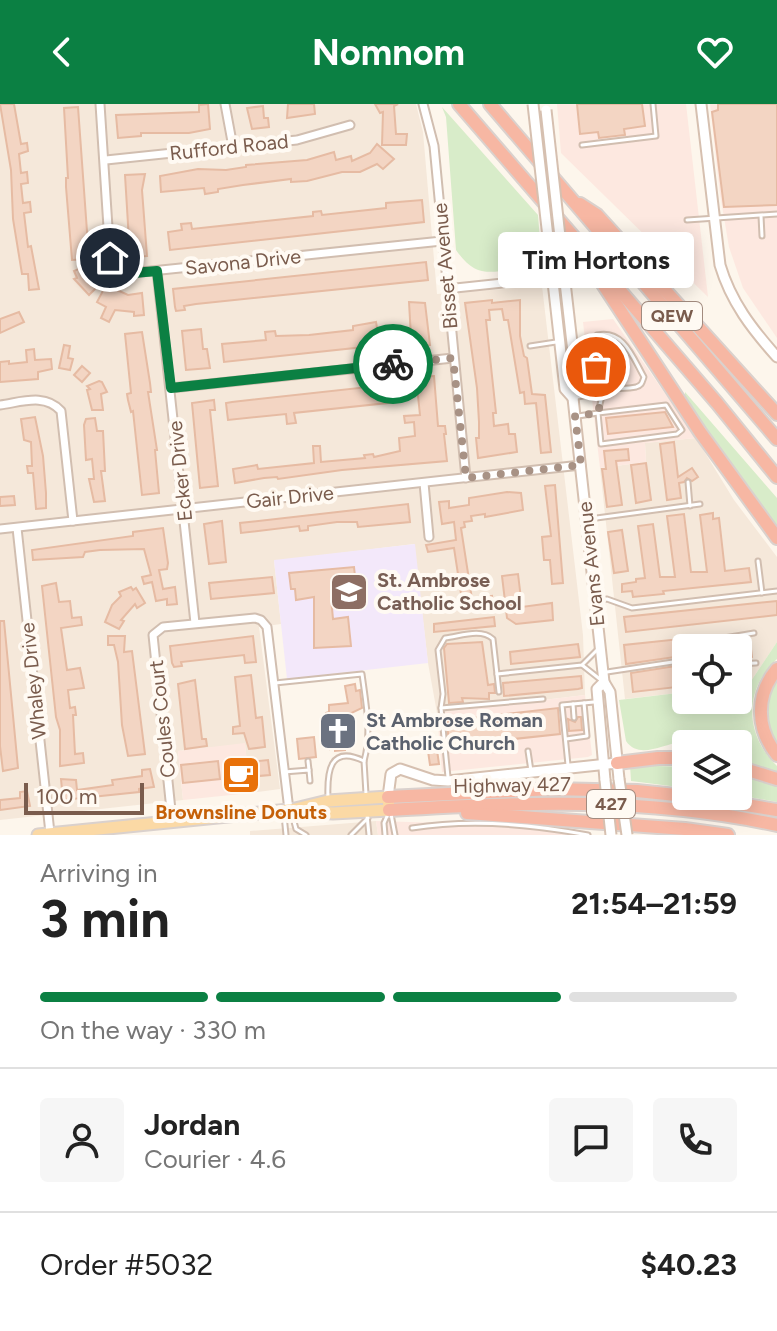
<!DOCTYPE html>
<html lang="en">
<head>
<meta charset="utf-8">
<style>
	:root { --surface:#fff; --page:#f6f6f6; --text:#222; --muted:#767676; --line:#e0e0e0; --accent:#0b8043 }
	body { margin:0; font-family:Figtree,sans-serif; background:var(--page); color:var(--text); height:100vh; display:flex; flex-direction:column; font-size:30px; white-space:nowrap }
	* { box-sizing:border-box; margin:0 }
	p { font-size:26px; color:var(--muted) }
	.icon { flex:none; width:44px; height:44px; fill:none; stroke:currentColor; stroke-width:2; stroke-linecap:round; stroke-linejoin:round }
	.map { position:relative; height:731px; overflow:hidden }
	.panel { display:flex; flex-direction:column; background:var(--surface); flex:1 }
	.panel>* { flex:none }
	.tools { position:absolute; left:672px; top:530px; display:grid; gap:16px }
	.tools a { display:grid; place-items:center; width:80px; height:80px; border-radius:8px; background:var(--surface); box-shadow:0 4px 20px #0003; font-size:40px }
	.scale { position:absolute; left:24px; bottom:20px; width:120px; box-sizing:border-box; padding-left:8px; border:4px solid #7a5c4d; border-top:0; font-size:22px; line-height:28px; white-space:nowrap; color:#7a5c4d; -webkit-text-stroke:6px #fffaf3; paint-order:stroke }
	.pin { position:absolute; display:grid; place-items:center; width:68px; height:68px; color:#fff; margin:-34px; border:4px solid #fff; border-radius:50%; box-shadow:0 2px 8px #0007 }
	.courier { position:absolute; display:grid; place-items:center; width:80px; height:80px; margin:-40px; border:6px solid #0b8043; border-radius:50%; background:#fff; color:#222; box-shadow:0 2px 10px #0007 }
	.bubble { position:absolute; height:56px; border-radius:8px; background:var(--surface); box-shadow:0 4px 20px #0003; font-size:26px; font-weight:700; line-height:56px; text-align:center }
	.summary em { font-style:normal; font-weight:700 }
	.summary div { display:flex; flex-direction:column-reverse }
	.summary { display:flex; align-items:center; justify-content:space-between; height:136px; padding:0 40px }
	h1 { font-size:52px; font-weight:700; line-height:60px }
	.bar { display:grid; grid-template-columns:repeat(4,1fr); gap:12px 8px; align-content:center; height:96px; padding:0 40px }
	.bar i { height:10px; border-radius:6px; background:var(--line) }
	.bar .current { background:var(--accent) }
	.bar p { grid-column:span 4 }
	.line { display:flex; align-items:center; gap:20px; padding:0 40px; border-top:2px solid var(--line) }
	.line div { flex:1 }
	.round { display:grid; place-items:center; flex:none; width:84px; height:84px; border-radius:8px; background:var(--page) }
	header { display:flex; justify-content:space-between; align-items:center; height:104px; padding:0 40px; background:var(--accent); color:#fff; font-size:36px; font-weight:700 }
	.map>svg:first-child { display:block }
	.residential { fill:#f5e8da }
	.commercial { fill:#fde8e0 }
	.education { fill:#f3e8fa }
	.green { fill:#d8ecc9 }
	.building { fill:#f3d5c3; stroke:#e6bba3; stroke-width:2 }
	.lines { fill:none; stroke-linecap:round; stroke-linejoin:round }
	.lane-casing { stroke:#d1beb0; stroke-width:7 }
	.street-casing { stroke:#d1beb0; stroke-width:11 }
	.secondary-casing { stroke:#d6c0b0; stroke-width:13 }
	.primary-casing { stroke:#dad1cd; stroke-width:15 }
	.highway-casing { stroke:#dad1cd; stroke-width:16 }
	.lane { stroke:#fff; stroke-width:3 }
	.street { stroke:#fff; stroke-width:7 }
	.secondary { stroke:#fff; stroke-width:9 }
	.primary { stroke:#fbd9a5; stroke-width:11 }
	.highway { stroke:#f7b7a3; stroke-width:12 }
	.secondary-bridge-casing { stroke:#d6c0b0; stroke-width:13; stroke-linecap:butt }
	.secondary-bridge { stroke:#fff; stroke-width:9 }
	.done { stroke:#a89285; stroke-width:8; stroke-dasharray:0 14.4 }
	.route { stroke:#0b8043; stroke-width:10 }
	.labels { text-anchor:middle; dominant-baseline:central; stroke-width:8; stroke-linejoin:round; paint-order:stroke }
	.shield { fill:#fffaf3; stroke:#a28b7f; stroke-width:2 }
	.shield-label { font-size:18px; font-weight:bold; fill:#7a5c4d }
	.street-label { font-size:20px; fill:#7a5c4d; stroke:#fffaf3 }
	.education-label { font-size:20px; font-weight:bold; fill:#785e54; stroke:#fffaf3; text-anchor:start }
	.worship-label { font-size:20px; font-weight:bold; fill:#5b616d; stroke:#fffaf3; text-anchor:start }
	.food-label { font-size:20px; font-weight:bold; fill:#c56008; stroke:#fffaf3 }
</style>
</head>
<body>
<header><svg class="icon" aria-label="back" viewBox="0 0 24 24"><path d="M15 5l-7 7 7 7"/></svg>Nomnom<svg class="icon" aria-label="heart" viewBox="0 0 24 24"><path d="M12 20l-8-8c-3-5 5-10 8-4 3-6 11-1 8 4z"/></svg></header>
<div class="map">
<svg width="777" height="731" viewBox="0 0 777 731">
	<rect width="100%" height="100%" fill="#fdf6ec"/>
	<!-- residential -->
	<g class="residential">
		<polygon points="0,0 416,0 423,28 437,190 542,182 583,531 585,591 437,609 428,559 414,440 274,457 281,520 259,523 280,685 250,689 245,640 178,647 183,696 0,716"/>
		<polygon points="696,334 734,396 777,453 777,538 749,580 738,582 738,544 686,544 686,588 625,595 600,364 646,358 645,339"/>
		<polygon points="376,717 378,731 250,731 250,727"/>
	</g>
	<!-- commercial -->
	<g class="commercial">
		<polygon points="557,0 686,0 708,193 561,49"/>
		<polygon points="710,0 777,0 777,234 743,184 729,143 720,90"/>
		<polygon points="613,215 696,334 645,339 646,358 600,364 583,218"/>
		<polygon points="585,591 592,651 588,653 442,668 437,609"/>
		<polygon points="245,639 250,689 183,696 178,647"/>
		<polygon points="376,717 509,721 592,731 378,731"/>
	</g>
	<!-- education -->
	<polygon class="education" points="415,440 428,559 287,575 274,456"/>
	<!-- green -->
	<g class="green">
		<path d="M442,3L538,111L541,149L526,165L518,168L517,165C487,169 475,173 456,146L446,13Z"/>
		<polygon points="685,288 777,394 777,434 766,412 685,294"/>
		<path d="M777,538V555C743,586 745,631 777,662V670L738,657V640H686V649H682L681,638C663,640 639,656 626,637L619,596L686,588V596H738V582L749,580Z"/>
		<path d="M777,573V643C764,613 764,603 777,573Z"/>
		<polygon points="630,661 686,663 686,684 631,677"/>
		<polygon points="738,670 777,682 777,698 738,691"/>
	</g>
	<!-- building -->
	<g class="building">
		<polygon points="0,0 14,0 21,40 27,39 28,47 19,50 21,69 27,68 28,79 21,80 23,99 30,98 31,108 24,109 28,143 31,142 39,185 29,186 28,170 22,170 13,115 11,66"/>
		<polygon points="208,0 210,25 189,29 141,29 141,32 118,34 116,11 199,8 199,1"/>
		<polygon points="288,0 314,0 315,10 287,14"/>
		<polygon points="375,0 398,0 394,2 396,30 407,30 406,41 382,41 383,8 380,9"/>
		<polygon points="577,0 642,0 645,22 624,25 625,31 599,34 598,28 580,30"/>
		<polygon points="718,0 777,0 777,101 724,103 712,8 718,6"/>
		<polygon points="263,2 264,14 268,14 269,23 252,25 247,4"/>
		<polygon points="78,3 89,155 72,156 66,83 66,74 68,74 64,4"/>
		<polygon points="377,40 394,55 383,65 377,60 360,68 342,68 307,77 291,78 291,75 243,81 218,85 218,88 205,90 204,84 161,88 160,72 198,65 226,66 246,63 246,61 307,56 334,48 336,56 351,52 352,57 370,49"/>
		<polygon points="145,70 142,86 147,152 130,153 125,71"/>
		<polygon points="422,96 424,118 170,146 168,128 182,126 181,120 191,119 192,125 313,112 313,108 321,107 322,111 386,104 386,99"/>
		<polygon points="426,158 428,176 196,200 184,202 185,206 176,207 175,203 173,185"/>
		<polygon points="90,160 90,167 93,166 101,179 89,191 74,175 77,174 74,167"/>
		<polygon points="106,181 128,191 142,189 144,211 134,212 134,208 115,206 109,218 101,214 106,203 97,198"/>
		<polygon points="492,196 492,199 520,196 520,232 524,252 527,254 532,290 545,291 551,348 541,349 536,299 525,300 524,288 520,289 508,216 504,216 502,205 489,206 490,216 486,216 496,309 493,309 494,322 508,320 509,330 515,330 517,348 478,354 476,334 479,334 479,318 477,284 465,199"/>
		<polygon points="409,198 425,199 430,241 405,243 404,234 411,233"/>
		<polygon points="19,208 24,218 0,229 0,215"/>
		<polygon points="376,218 377,224 391,223 392,240 224,258 222,240 266,236 265,228 275,227 276,232 309,231 353,226 353,222"/>
		<polygon points="201,225 203,245 207,245 210,264 186,266 182,227"/>
		<polygon points="142,228 150,279 151,288 148,288 157,346 155,346 159,389 142,391 133,307 131,308 128,296 127,290 131,289 125,230"/>
		<polygon points="64,241 70,242 68,254 73,255 70,266 59,264"/>
		<polygon points="34,245 35,256 51,255 52,265 38,268 38,275 0,278 0,258 9,257 9,260 27,258 26,246"/>
		<polygon points="603,247 604,250 608,249 612,276 602,278 599,248"/>
		<polygon points="82,262 90,269 82,278 74,271"/>
		<polygon points="434,272 438,322 445,322 446,330 444,330 447,357 342,366 278,375 277,373 264,374 235,379 233,365 257,361 258,365 314,359 313,342 320,342 321,358 365,354 364,351 373,350 374,353 400,347 399,334 415,332 414,318 405,319 404,312 420,311 416,273"/>
		<polygon points="99,277 102,278 107,288 101,290 103,306 92,306 87,286 90,285 87,282"/>
		<polygon points="395,280 397,298 294,309 296,319 287,320 286,310 228,316 226,299 232,298"/>
		<polygon points="214,296 215,306 210,306 218,382 200,384 192,299"/>
		<polygon points="665,308 673,323 608,330 606,314"/>
		<polygon points="35,313 43,352 46,389 46,404 36,405 33,369 28,369 27,362 32,362 31,338 24,336 21,315"/>
		<polygon points="95,314 97,327 103,327 105,367 101,367 105,397 94,398 89,375 94,375 92,355 86,356 84,321 86,315"/>
		<polygon points="674,338 678,373 692,364 698,373 692,377 687,374 684,378 679,379 681,394 667,396 660,340"/>
		<polygon points="628,345 629,356 616,357 622,401 607,403 602,365 606,365 604,347"/>
		<polygon points="646,359 651,396 636,399 631,361"/>
		<polygon points="555,381 563,479 552,480 550,456 544,456 542,433 551,432 545,382"/>
		<polygon points="507,388 521,389 523,406 485,413 485,410 471,412 472,417 464,418 465,423 461,424 472,495 492,492 493,499 463,503 454,444 428,448 426,441 456,436 454,418 442,420 439,398 449,397 449,404 469,401 469,394"/>
		<polygon points="14,392 15,401 0,402 0,393"/>
		<polygon points="408,400 410,418 358,423 357,418 337,418 308,422 308,426 300,427 299,422 241,429 240,419"/>
		<polygon points="713,409 713,415 719,414 725,467 749,464 751,478 663,487 664,490 633,493 632,487 622,488 622,480 636,478 636,475 645,474 638,422 653,420 660,473 675,473 667,412 684,410 691,468 707,468 700,411"/>
		<polygon points="222,417 226,458 209,460 204,420"/>
		<polygon points="163,424 168,459 167,465 159,466 163,485 175,483 177,500 167,501 167,495 156,497 152,478 144,480 142,473 151,471 144,445 100,446 85,448 83,453 33,456 32,446 133,432 133,428"/>
		<polygon points="622,426 628,467 614,469 608,428"/>
		<polygon points="354,463 357,490 331,493 333,515 348,513 351,542 314,544 314,493 296,496 295,485 291,485 289,469"/>
		<polygon points="518,470 522,503 552,499 553,516 516,520 507,514 502,472"/>
		<polygon points="272,473 274,489 211,495 209,479"/>
		<polygon points="56,479 59,498 70,497 72,514 81,513 82,521 61,524 67,566 80,564 84,584 68,586 70,604 75,603 76,611 73,611 75,650 83,649 84,659 60,662 60,626 56,613 42,482"/>
		<polygon points="131,483 133,486 136,484 145,499 137,504 135,500 121,516 124,517 119,525 105,518 112,501 121,492 119,488"/>
		<polygon points="777,497 777,511 626,528 624,513"/>
		<polygon points="494,513 495,522 434,528 434,520"/>
		<polygon points="0,517 4,517 18,664 3,667 0,642"/>
		<polygon points="108,532 125,532 124,548 132,547 145,650 128,652 122,621 118,558 114,541 108,541"/>
		<polygon points="253,532 256,558 245,559 244,551 181,558 182,562 174,563 172,559 170,542"/>
		<polygon points="680,535 682,552 626,560 624,541"/>
		<polygon points="750,537 752,553 738,555 738,539"/>
		<polygon points="482,538 488,581 494,580 495,589 489,589 489,595 462,594 463,598 449,599 444,544 447,540"/>
		<polygon points="578,540 580,553 511,560 510,548"/>
		<polygon points="682,561 686,582 633,588 631,569"/>
		<polygon points="251,571 256,614 262,613 265,643 249,645 244,629 233,630 233,623 240,622 235,573"/>
		<polygon points="581,572 582,584 578,585 504,592 503,579"/>
		<polygon points="195,576 202,635 206,635 207,642 185,645 178,580"/>
		<polygon points="355,580 356,587 360,586 362,604 347,611 350,642 345,643 345,646 335,647 335,644 330,645 326,609 329,608 329,601 348,599 345,582"/>
		<polygon points="558,604 560,630 449,642 447,617"/>
		<polygon points="578,613 581,613 582,626 569,627 568,615 575,618"/>
		<polygon points="314,633 316,653 299,655 297,635"/>
		<polygon points="437,646 439,660 430,661 428,647"/>
		<polygon points="268,656 270,671 235,674 233,660"/>
		<polygon points="218,657 220,675 183,679 181,661"/>
		<polygon points="150,665 154,683 139,685 139,688 63,696 61,675 76,676 77,686 113,681 112,676 142,672 142,666"/>
		<polygon points="27,687 30,702 0,706 0,696 20,694 20,688"/>
	</g>
	<g class="lines">
		<!-- lane casing -->
		<g class="lane-casing">
			<g id="lane">
				<polyline points="582,41 656,32 653,0"/>
				<polyline points="761,112 762,132"/>
				<polyline points="687,116 777,110"/>
				<polyline points="530,242 556,238"/>
				<path d="M577,293C588,292 598,287 609,285C618,284 628,285 636,283C642,281 642,279 644,273C633,254 624,225 597,231L593,238L599,288L601,296L598,309L601,340L677,330L682,326L666,301L598,309L578,312"/>
				<polyline points="688,378 690,402"/>
				<polyline points="589,415 700,400"/>
				<polyline points="758,457 762,489"/>
				<polyline points="599,496 607,495 632,504 777,487"/>
				<polyline points="697,544 700,538 754,529"/>
				<polyline points="738,560 756,559"/>
				<polyline points="582,561 601,576"/>
				<polyline points="607,568 686,556"/>
				<polyline points="497,570 582,561 598,545"/>
				<path d="M275,579L362,570C366,600 372,628 364,657"/>
				<polyline points="573,600 574,614"/>
				<path d="M441,604L443,590L438,546L445,534C461,532 481,524 493,535L499,588"/>
				<polyline points="566,635 587,632 584,599"/>
				<polyline points="528,647 531,667"/>
				<polyline points="308,657 309,666"/>
				<polyline points="568,661 562,601 594,598"/>
				<polyline points="284,668 309,666 310,677"/>
				<polyline points="448,673 441,604 543,595"/>
				<path d="M328,694C327,669 329,640 364,657L366,690"/>
				<polyline points="292,710 296,725 306,731"/>
				<polyline points="391,710 395,731"/>
				<polyline points="284,711 286,731"/>
				<polyline points="367,711 369,731"/>
				<path d="M412,724C469,715 531,720 588,731"/>
				<polyline points="351,731 368,714"/>
				<polyline points="385,731 384,719 388,710"/>
			</g>
		</g>
		<!-- street casing -->
		<g class="street-casing">
			<g id="street">
				<polyline points="100,0 110,154 113,162 122,170 442,137"/>
				<polyline points="225,0 233,43"/>
				<polyline points="423,0 434,42 466,374"/>
				<polyline points="106,56 297,36 350,21"/>
				<polyline points="157,167 195,519"/>
				<polyline points="446,185 503,179"/>
				<polyline points="171,284 453,254"/>
				<path d="M0,301C22,298 45,289 61,307L73,417"/>
				<polyline points="424,379 429,433"/>
				<polyline points="17,424 50,729"/>
				<polyline points="0,425 581,361"/>
				<polyline points="172,716 153,531 163,523 255,514 261,516 267,523 289,706"/>
			</g>
		</g>
		<!-- secondary casing -->
		<g class="secondary-casing">
			<g id="secondary">
				<path d="M701,0L720,161C731,198 752,225 777,253"/>
				<polyline points="551,160 565,285 573,294"/>
				<polyline points="565,178 577,283 573,294 604,578 610,588 619,675"/>
				<polyline points="604,578 597,585 605,676"/>
				<polyline points="388,693 391,670 400,665 433,676 448,677 617,659"/>
			</g>
		</g>
		<!-- primary casing -->
		<g class="primary-casing">
			<polyline id="primary" points="38,731 289,706 333,709 389,706 388,693 328,697 291,706"/>
		</g>
		<!-- highway casing -->
		<g class="highway-casing">
			<g id="highway">
				<polyline points="459,0 717,299 777,373"/>
				<polyline points="490,0 777,335"/>
				<polyline points="580,100 597,111 777,310"/>
				<polyline points="595,168 700,328 777,434"/>
				<path d="M777,565C755,591 756,625 777,651"/>
				<polyline points="617,659 658,654 686,654"/>
				<polyline points="738,663 777,675"/>
				<polyline points="690,692 777,706"/>
				<polyline points="388,693 552,685 637,687 686,692"/>
				<path d="M389,706C519,698 649,693 777,721"/>
				<polyline points="467,709 685,725 728,731"/>
			</g>
		</g>
		<!-- lane -->
		<use href="#lane" class="lane"/>
		<!-- street -->
		<use href="#street" class="street"/>
		<!-- secondary -->
		<use href="#secondary" class="secondary"/>
		<!-- primary -->
		<use href="#primary" class="primary"/>
		<!-- highway -->
		<use href="#highway" class="highway"/>
		<!-- secondary-bridge casing -->
		<g class="secondary-bridge-casing">
			<g id="secondary-bridge">
				<polyline points="533,0 551,160"/>
				<polyline points="546,6 565,178"/>
				<polyline points="619,675 627,731"/>
				<polyline points="605,676 611,731"/>
			</g>
		</g>
		<!-- secondary-bridge -->
		<use href="#secondary-bridge" class="secondary-bridge"/>
	</g>
	<g class="lines">
		<!-- done -->
		<polyline class="done" points="393,260 453,254 466,374 581,361 575,312 598,309 601,296 596,263"/>
		<!-- route -->
		<polyline class="route" points="110,154 113,162 122,170 157,167 171,284 393,260"/>
	</g>
	<!-- icons -->
	<defs>
		<g id="school-square" transform="scale(2)"><rect x="-9" y="-9" width="18" height="18" rx="4" fill="#8d6e63" stroke="#fffaf3"/><path d="M0-5L7-2L0 1L-7-2ZM-4 1L0 2.5L4 1V4Q0 6-4 4Z" fill="#fff"/></g>
		<g id="church-square" transform="scale(2)"><rect x="-9" y="-9" width="18" height="18" rx="4" fill="#6b7280" stroke="#fffaf3"/><path d="M-1.2-6h2.4v3.5h3.3v2.4h-3.3V6h-2.4V-.1h-3.3v-2.4h3.3Z" fill="#fff"/></g>
		<g id="cafe-square" transform="scale(2)"><rect x="-9" y="-9" width="18" height="18" rx="4" fill="#e8710a" stroke="#fffaf3"/><path d="M-5.5-4.5H6V0H3Q3 3.5 0 3.5H-2.5Q-5.5 3.5-5.5 0ZM3-3.2v2h1.7v-2ZM-6 4.5H4V6H-6Z" fill="#fff"/></g>
	</defs>
	<g fill-rule="evenodd">
		<use href="#school-square" x="349" y="488"/>
		<use href="#church-square" x="338" y="627"/>
		<use href="#cafe-square" x="241" y="671"/>
	</g>
	<g class="labels">
		<!-- shield labels -->
		<g class="shield">
			<rect x="642" y="198" width="60" height="28" rx="6"/>
			<rect x="587" y="686" width="48" height="28" rx="6"/>
		</g>
		<g class="shield-label">
			<text x="672" y="212">QEW</text>
			<text x="611" y="700">427</text>
		</g>
		<!-- street labels -->
		<g class="street-label">
			<text transform="translate(229 43) rotate(-6)">Rufford Road</text>
			<text transform="translate(243 158) rotate(-6)">Savona Drive</text>
			<text transform="translate(445 162) rotate(-95)">Bisset Avenue</text>
			<text transform="translate(180 367) rotate(-96)">Ecker Drive</text>
			<text transform="translate(290 393) rotate(-6)">Gair Drive</text>
			<text transform="translate(591 460) rotate(-96)">Evans Avenue</text>
			<text transform="translate(33 577) rotate(-96)">Whaley Drive</text>
			<text transform="translate(162 615) rotate(-96)">Coules Court</text>
			<text transform="translate(512 681) rotate(-1)">Highway 427</text>
		</g>
		<!-- education labels -->
		<g class="education-label">
			<text x="377" y="476">St. Ambrose<tspan x="377" dy="23">Catholic School</tspan></text>
		</g>
		<!-- worship labels -->
		<g class="worship-label">
			<text x="366" y="616">St Ambrose Roman<tspan x="366" dy="23">Catholic Church</tspan></text>
		</g>
		<!-- food labels -->
		<g class="food-label">
			<text x="241" y="708">Brownsline Donuts</text>
		</g>
	</g>
</svg>
<div class="tools">
<a><svg class="icon" aria-label="locate" viewBox="0 0 24 24"><circle cx="12" cy="12" r="6"/><path d="M12 2v4M12 18v4M2 12h4M18 12h4"/></svg></a>
<a><svg class="icon" aria-label="layers" viewBox="0 0 24 24"><path d="M12 4l9 5-9 5-9-5zM3 14l9 5 9-5"/></svg></a>
</div>
<div class="scale">100 m</div>
<div class="pin" style="left:596px;top:263px;background:#ea580c"><svg class="icon" aria-label="bag" viewBox="0 0 24 24"><path d="M5 8h14l-1 12H6zM9 8a3 3 0 0 1 6 0"/></svg></div>
<div class="pin" style="left:110px;top:154px;background:#1f2937"><svg class="icon" aria-label="home" viewBox="0 0 24 24"><path d="M3 11l9-7 9 7M6 9v11h12V9"/></svg></div>
<div class="courier" style="left:393px;top:260px"><svg class="icon" aria-label="bike" viewBox="0 0 24 24"><circle cx="6" cy="16" r="4"/><circle cx="18" cy="16" r="4"/><path d="M6 16l4-8h5l3 8M10 8l3 8H6M13 5h3"/></svg></div>
<div class="bubble" style="left:498px;top:128px;width:196px">Tim Hortons</div>
</div>
<section class="panel">
<div class="summary"><div><h1>3 min</h1><p>Arriving in</p></div><em>21:54–21:59</em></div>
<div class="bar"><i class="current"></i><i class="current"></i><i class="current"></i><i></i><p>On the way · 330 m</p></div>
<div class="line" style="height:144px"><a class="round"><svg class="icon" aria-label="person" viewBox="0 0 24 24"><circle cx="12" cy="8" r="4"/><path d="M4 21q1-7 8-7t8 7"/></svg></a><div><b>Jordan</b><p>Courier · 4.6</p></div><a class="round"><svg class="icon" aria-label="chat" viewBox="0 0 24 24"><path d="M4 5h16v11H9l-5 4z"/></svg></a><a class="round"><svg class="icon" aria-label="phone" viewBox="0 0 24 24"><path d="M5 4h4l2 5-3 2q2 4 5 5l2-3 5 2v4C11 20 4 13 5 4z"/></svg></a></div>
<div class="line" style="height:104px"><div>Order #5032</div><b>$40.23</b></div>
</section>
</body>
</html>
